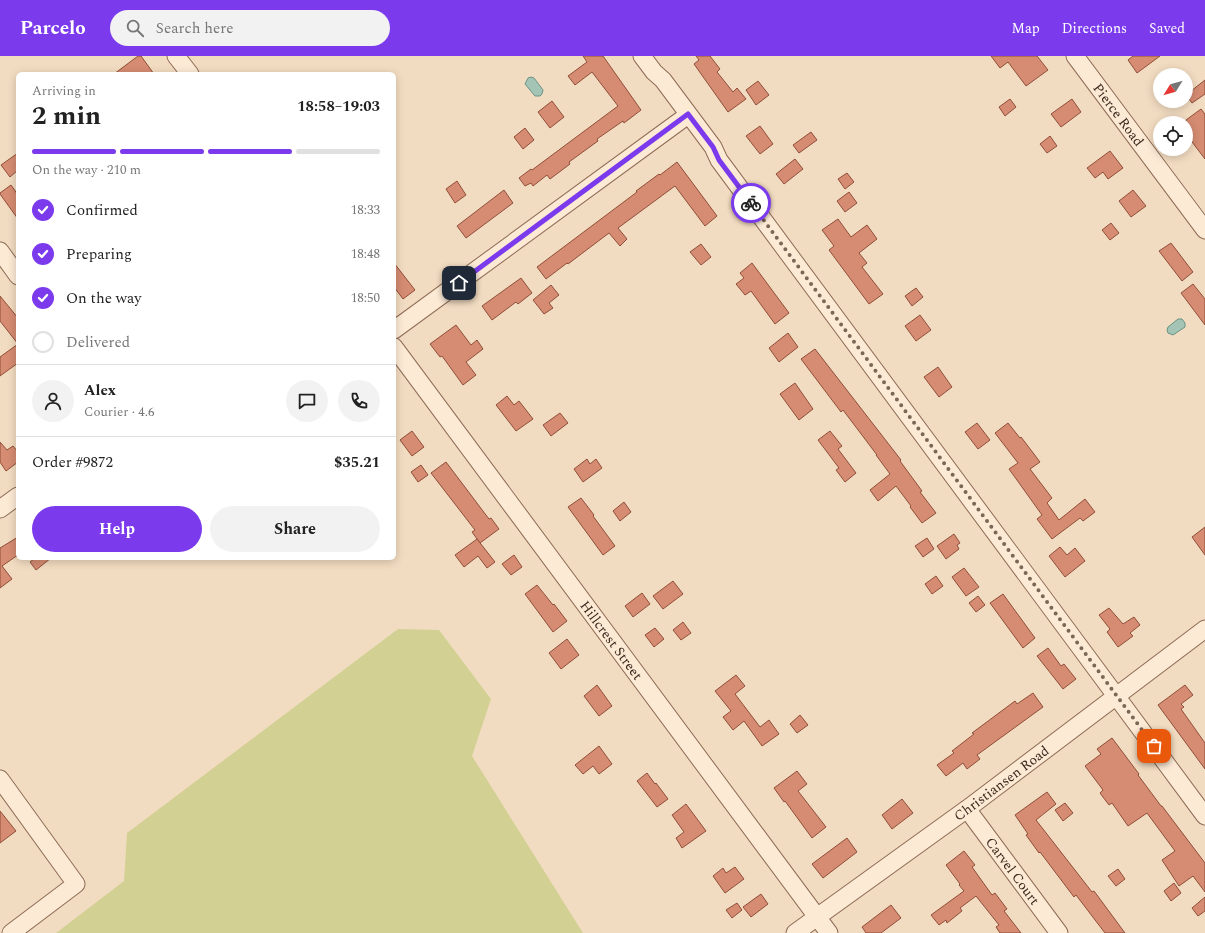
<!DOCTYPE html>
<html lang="en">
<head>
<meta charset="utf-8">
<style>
	:root { --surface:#fff; --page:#f2f2f2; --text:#222; --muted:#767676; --line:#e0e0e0; --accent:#7c3aed }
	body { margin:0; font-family:Spectral,serif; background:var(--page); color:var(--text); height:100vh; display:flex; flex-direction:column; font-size:15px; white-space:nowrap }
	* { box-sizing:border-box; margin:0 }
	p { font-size:13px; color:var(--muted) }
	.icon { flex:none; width:22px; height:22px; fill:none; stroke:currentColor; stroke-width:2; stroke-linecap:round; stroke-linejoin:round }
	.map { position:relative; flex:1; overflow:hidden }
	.panel { position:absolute; left:16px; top:16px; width:380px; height:488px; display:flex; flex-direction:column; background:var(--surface); border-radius:6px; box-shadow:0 2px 10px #0003 }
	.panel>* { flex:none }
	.needle { width:26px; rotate:233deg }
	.tools { position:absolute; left:1153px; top:12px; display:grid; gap:8px }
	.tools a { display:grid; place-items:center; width:40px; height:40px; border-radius:50%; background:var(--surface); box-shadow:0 2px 10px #0003; font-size:20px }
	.pin { position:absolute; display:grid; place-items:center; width:34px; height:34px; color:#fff; margin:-17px; border-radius:8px; box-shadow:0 2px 6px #0006 }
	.courier { position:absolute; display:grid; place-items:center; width:40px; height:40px; margin:-20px; border:3px solid #7c3aed; border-radius:50%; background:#fff; color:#222; box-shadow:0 1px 5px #0007 }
	.overview em { font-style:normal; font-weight:700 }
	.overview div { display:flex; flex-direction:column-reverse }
	.overview { display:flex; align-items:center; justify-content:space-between; height:68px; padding:0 16px }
	h1 { font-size:26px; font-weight:700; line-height:30px }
	.bar { display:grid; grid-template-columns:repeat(4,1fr); gap:6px 4px; align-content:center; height:48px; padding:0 16px }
	.bar i { height:5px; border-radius:3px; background:var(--line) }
	.bar .active { background:var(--accent) }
	.bar p { grid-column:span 4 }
	.line { display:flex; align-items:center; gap:10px; padding:0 16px; border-top:1px solid var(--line) }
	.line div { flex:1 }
	.round { display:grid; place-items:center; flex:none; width:42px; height:42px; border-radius:21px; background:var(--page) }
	ol { padding:0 16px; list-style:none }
	li { display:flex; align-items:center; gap:12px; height:44px }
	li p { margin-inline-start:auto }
	li .icon { padding:4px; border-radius:50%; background:var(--accent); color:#fff; stroke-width:4 }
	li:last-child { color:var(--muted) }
	li i { width:22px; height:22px; border:2px solid var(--line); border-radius:50% }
	.primary-button { display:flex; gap:8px; margin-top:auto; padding:8px 16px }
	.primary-button a { flex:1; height:46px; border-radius:24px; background:var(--accent); color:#fff; font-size:16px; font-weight:700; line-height:46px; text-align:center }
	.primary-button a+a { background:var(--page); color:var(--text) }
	header { display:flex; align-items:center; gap:24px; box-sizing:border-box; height:56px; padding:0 20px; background:var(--accent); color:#fff }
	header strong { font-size:19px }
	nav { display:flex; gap:22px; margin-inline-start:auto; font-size:14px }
	.search { width:280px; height:36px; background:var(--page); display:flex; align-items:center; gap:10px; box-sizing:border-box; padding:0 14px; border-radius:22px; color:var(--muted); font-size:15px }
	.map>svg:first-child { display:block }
	.green { fill:#d2d093 }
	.water { fill:#a4c4b6; stroke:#699483 }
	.building { fill:#d58c72; stroke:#904e39 }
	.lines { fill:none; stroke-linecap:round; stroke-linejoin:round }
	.minor-casing { stroke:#8e6b56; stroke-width:19 }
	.minor { stroke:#fcead5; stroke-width:17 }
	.done { stroke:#7c6656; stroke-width:4; stroke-dasharray:0 7.2 }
	.route { stroke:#7c3aed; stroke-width:5 }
	.labels { text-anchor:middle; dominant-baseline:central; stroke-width:3; stroke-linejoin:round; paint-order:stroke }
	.street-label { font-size:14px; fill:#3c271c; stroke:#f9e7d1 }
</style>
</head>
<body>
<header>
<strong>Parcelo</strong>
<div class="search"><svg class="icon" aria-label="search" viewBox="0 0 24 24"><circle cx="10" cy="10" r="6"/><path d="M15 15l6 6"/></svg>Search here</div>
<nav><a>Map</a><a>Directions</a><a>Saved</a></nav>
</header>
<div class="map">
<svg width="1205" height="877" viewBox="0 0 1205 877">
	<rect width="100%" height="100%" fill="#f2dcc1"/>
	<!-- green -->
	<polygon class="green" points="398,573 439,574 491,643 472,700 583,877 56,877 124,825 127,777"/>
	<!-- water -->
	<g class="water">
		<polygon points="531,21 534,22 543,34 542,38 540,40 535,40 525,28 528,22"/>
		<polygon points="1178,263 1182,263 1185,267 1185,271 1173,279 1168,277 1167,274 1168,271"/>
	</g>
	<!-- building -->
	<g class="building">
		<polygon points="138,0 141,0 154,18 114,18"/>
		<polygon points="583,0 603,0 641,54 624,67 623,65 597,83 598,85 569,106 570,108 550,123 547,119 533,130 531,127 525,130 519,122 531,113 532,114 618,50 592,16 575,29 568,20 587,6"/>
		<polygon points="696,0 710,0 720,13 717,16 733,36 737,32 746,43 728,56 694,8 699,4"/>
		<polygon points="991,0 1037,0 1048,14 1026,30 1008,6 1000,12"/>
		<polygon points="1133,0 1160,0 1137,17 1128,4"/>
		<polygon points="1205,24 1205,38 1192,47 1186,39"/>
		<polygon points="758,25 769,39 756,49 746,34"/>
		<polygon points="1010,43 1016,51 1005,60 999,51"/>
		<polygon points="1072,43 1081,56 1061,71 1051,58"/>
		<polygon points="552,45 564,61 550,72 538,56"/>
		<polygon points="1201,53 1205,58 1205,103 1186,78 1186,64"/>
		<polygon points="760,70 773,88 760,98 746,80"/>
		<polygon points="525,72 534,84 523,93 514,81"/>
		<polygon points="811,76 817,84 799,97 793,89"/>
		<polygon points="1050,80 1057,90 1047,97 1040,88"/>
		<polygon points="1110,95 1123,112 1108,123 1103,116 1095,122 1087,112"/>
		<polygon points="18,97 18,114 10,121 1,109"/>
		<polygon points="795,103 803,113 784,128 776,118"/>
		<polygon points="677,106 717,160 705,170 675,130 618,172 627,183 620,190 609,177 568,208 567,207 546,223 537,211 637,136 636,135 659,118 660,119"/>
		<polygon points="847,117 854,126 845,133 838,123"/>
		<polygon points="457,125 466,139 455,147 446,133"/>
		<polygon points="11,129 18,139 18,163 0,138 0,137"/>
		<polygon points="504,134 513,147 466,182 457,170"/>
		<polygon points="1133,134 1146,150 1131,161 1119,145"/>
		<polygon points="849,136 857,147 845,156 837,145"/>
		<polygon points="838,163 851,181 867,169 877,183 859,197 867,207 862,211 883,238 869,248 829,194 834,190 822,174"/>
		<polygon points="1111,167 1119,177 1110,184 1102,174"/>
		<polygon points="1171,187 1193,216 1182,225 1159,195"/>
		<polygon points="701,188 711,201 701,209 690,196"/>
		<polygon points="394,207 415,234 403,243 394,231"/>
		<polygon points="752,207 789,257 775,268 751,235 745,239 736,228 744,222 740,217"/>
		<polygon points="521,222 532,237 518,248 516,246 492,264 482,250"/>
		<polygon points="1193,228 1205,243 1205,269 1181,237"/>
		<polygon points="551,229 559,239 549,247 553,252 544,258 533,244"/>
		<polygon points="916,232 923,241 912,250 905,240"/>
		<polygon points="0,240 18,262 18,307 0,320 0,301 18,288 0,265"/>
		<polygon points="920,259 931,274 916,285 905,270"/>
		<polygon points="456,269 471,289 477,284 483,293 466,306 476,319 463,329 442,300 440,301 430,288"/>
		<polygon points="788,277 798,291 779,306 769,292"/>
		<polygon points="815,293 901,404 900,405 922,435 920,436 936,457 922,467 910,451 911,450 896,430 878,445 870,434 890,418 876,399 877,399 843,354 841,356 801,303"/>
		<polygon points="938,311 952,331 939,341 924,321"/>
		<polygon points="795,327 813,353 799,364 780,338"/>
		<polygon points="507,340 514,349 519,345 533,363 516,375 496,349"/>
		<polygon points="560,357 568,367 551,380 543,369"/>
		<polygon points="977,367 990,384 978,393 965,376"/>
		<polygon points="1008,367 1020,382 1021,381 1040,406 1030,413 1052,442 1047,447 1059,464 1085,443 1095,456 1083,465 1080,462 1052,483 1037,463 1042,459 1009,413 1018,407 995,377"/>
		<polygon points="412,375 424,391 412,400 400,384"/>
		<polygon points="830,375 842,390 838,393 856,417 845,426 836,414 839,412 818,384"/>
		<polygon points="0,386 7,394 13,390 18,396 18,406 6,415 0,406"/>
		<polygon points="587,403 590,408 596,403 602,412 583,426 574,413"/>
		<polygon points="446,406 489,463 491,462 499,473 480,487 472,476 475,474 431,417"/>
		<polygon points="421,409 428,419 418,426 411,416"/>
		<polygon points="581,442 594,459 593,460 615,490 603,499 568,451"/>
		<polygon points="624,446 631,456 620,465 613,455"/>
		<polygon points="1205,471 1205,499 1192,481"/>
		<polygon points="954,478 960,487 957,489 959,493 946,503 937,490"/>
		<polygon points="18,481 18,499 2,510 12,523 0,532 0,492"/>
		<polygon points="927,482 934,493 923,501 915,490"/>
		<polygon points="477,483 495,506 487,512 478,500 464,511 455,499"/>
		<polygon points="1060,491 1067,499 1075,492 1085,505 1065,521 1049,500"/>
		<polygon points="514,499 522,511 511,519 502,508"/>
		<polygon points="35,502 51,502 36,514 30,506"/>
		<polygon points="964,512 979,531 966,540 952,521"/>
		<polygon points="936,520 943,530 932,538 925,528"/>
		<polygon points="673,525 683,538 663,553 653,540"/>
		<polygon points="537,529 553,549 554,548 567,565 553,576 525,538"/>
		<polygon points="642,537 650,548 633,561 625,550"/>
		<polygon points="1003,538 1035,582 1023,592 990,547"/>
		<polygon points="978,540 985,549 976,556 969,547"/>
		<polygon points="1109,552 1123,568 1134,561 1140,569 1130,577 1133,580 1118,591 1107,576 1110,573 1099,559"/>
		<polygon points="683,566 691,577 681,584 673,574"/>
		<polygon points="655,572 664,583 654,591 645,579"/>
		<polygon points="567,583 579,599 561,613 549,597"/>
		<polygon points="1048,592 1061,610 1064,608 1076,623 1063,633 1037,600"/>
		<polygon points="736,619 745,630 735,638 760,671 769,664 779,678 762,690 744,665 733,674 723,661 731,655 715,635"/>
		<polygon points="597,629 612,650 599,660 584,640"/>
		<polygon points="1185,629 1193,639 1181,648 1184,651 1181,653 1205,687 1205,713 1158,649"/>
		<polygon points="1033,637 1043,651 977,699 980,703 967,713 963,707 946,720 937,709 954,697 952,695 974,678 972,677 1015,645 1017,648"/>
		<polygon points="800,659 808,669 797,677 790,668"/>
		<polygon points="1112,682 1139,718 1138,719 1161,750 1162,750 1205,807 1205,836 1193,820 1179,830 1162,804 1175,795 1147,757 1128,770 1112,747 1109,749 1100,737 1103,734 1085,710 1101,698 1097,693"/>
		<polygon points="599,690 612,708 599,718 593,710 583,718 575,709"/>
		<polygon points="797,715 807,728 798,735 826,771 812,782 785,745 784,746 774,732"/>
		<polygon points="647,717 655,728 656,727 668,743 657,751 637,725"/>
		<polygon points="1047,736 1056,748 1036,764 1092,836 1094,835 1125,877 1105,877 1076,839 1074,841 1040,796 1039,797 1026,779 1028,778 1015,759"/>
		<polygon points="902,743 913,757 892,773 882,759"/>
		<polygon points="1065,747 1073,757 1063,765 1055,754"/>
		<polygon points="686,748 706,775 682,792 676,782 684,776 672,759"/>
		<polygon points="0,755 16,775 0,787"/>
		<polygon points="847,782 857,796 823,822 812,808"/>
		<polygon points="964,795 975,809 972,811 992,839 995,837 1007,853 1004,855 1021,877 1000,877 996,871 999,869 976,840 960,852 962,855 947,867 946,864 939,869 931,859 964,835 959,829 960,828 946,809"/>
		<polygon points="735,811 744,823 725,837 713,820 723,812 726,817"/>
		<polygon points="1118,813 1125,823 1116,830 1108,820"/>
		<polygon points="1174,827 1181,837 1171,845 1164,835"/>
		<polygon points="761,838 768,848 751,861 743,851"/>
		<polygon points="1205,841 1205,855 1198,860 1192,852"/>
		<polygon points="737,847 742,854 732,862 726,854"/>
		<polygon points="891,849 901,862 881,877 866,877 862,871"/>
	</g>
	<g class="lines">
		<!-- minor casing -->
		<g class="minor-casing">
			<g id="minor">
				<polyline points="176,0 190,18"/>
				<polyline points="642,0 654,16 663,24 713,91 719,104 1205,760"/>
				<path id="s1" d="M1075,0L1205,174"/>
				<polyline points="0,195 18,220"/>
				<polyline points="394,274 688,59"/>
				<path id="s2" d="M394,291L829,877"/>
				<polyline points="0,453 18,440"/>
				<polyline points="0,723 76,828 11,877"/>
				<path id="s3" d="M967,753L1059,877"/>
				<path id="s4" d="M795,877L967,753L1205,573"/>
			</g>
		</g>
		<!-- minor -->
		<use href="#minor" class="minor"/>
	</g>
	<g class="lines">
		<!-- done -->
		<polyline class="done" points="751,147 1154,690"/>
		<!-- route -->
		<polyline class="route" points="459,227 688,58 713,91 719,104 751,147"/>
	</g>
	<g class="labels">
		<!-- street labels -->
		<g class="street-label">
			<text stroke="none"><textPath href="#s1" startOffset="73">Pierce Road</textPath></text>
			<text stroke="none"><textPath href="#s2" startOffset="365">Hillcrest Street</textPath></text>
			<text stroke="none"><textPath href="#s4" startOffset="255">Christiansen Road</textPath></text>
			<text stroke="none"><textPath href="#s3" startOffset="77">Carvel Court</textPath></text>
		</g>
	</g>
</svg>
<div class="tools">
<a><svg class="needle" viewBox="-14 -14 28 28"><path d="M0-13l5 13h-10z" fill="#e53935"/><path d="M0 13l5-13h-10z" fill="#767676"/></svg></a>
<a><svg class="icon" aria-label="locate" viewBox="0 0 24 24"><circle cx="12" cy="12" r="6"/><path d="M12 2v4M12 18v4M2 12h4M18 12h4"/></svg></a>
</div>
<div class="pin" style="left:1154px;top:690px;background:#ea580c"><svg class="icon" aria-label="bag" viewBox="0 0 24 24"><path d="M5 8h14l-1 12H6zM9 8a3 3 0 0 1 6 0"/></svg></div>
<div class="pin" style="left:459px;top:227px;background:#1f2937"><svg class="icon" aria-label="home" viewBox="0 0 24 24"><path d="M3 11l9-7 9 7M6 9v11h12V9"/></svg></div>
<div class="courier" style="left:751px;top:147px"><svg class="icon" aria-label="bike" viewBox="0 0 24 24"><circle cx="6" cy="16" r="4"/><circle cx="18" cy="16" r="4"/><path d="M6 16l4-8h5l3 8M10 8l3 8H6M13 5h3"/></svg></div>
<section class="panel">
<div class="overview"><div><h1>2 min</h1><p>Arriving in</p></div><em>18:58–19:03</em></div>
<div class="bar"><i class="active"></i><i class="active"></i><i class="active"></i><i></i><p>On the way · 210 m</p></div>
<ol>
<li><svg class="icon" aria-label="check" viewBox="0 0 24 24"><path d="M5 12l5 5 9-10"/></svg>Confirmed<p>18:33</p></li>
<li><svg class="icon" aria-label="check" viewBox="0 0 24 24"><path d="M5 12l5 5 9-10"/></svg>Preparing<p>18:48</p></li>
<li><svg class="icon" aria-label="check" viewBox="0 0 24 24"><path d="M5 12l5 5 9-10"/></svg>On the way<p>18:50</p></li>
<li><i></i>Delivered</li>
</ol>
<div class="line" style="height:72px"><a class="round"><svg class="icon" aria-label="person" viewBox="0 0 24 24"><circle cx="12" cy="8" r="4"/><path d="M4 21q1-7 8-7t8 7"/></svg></a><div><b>Alex</b><p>Courier · 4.6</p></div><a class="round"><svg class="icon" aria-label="chat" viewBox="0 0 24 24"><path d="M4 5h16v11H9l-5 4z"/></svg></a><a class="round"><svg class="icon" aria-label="phone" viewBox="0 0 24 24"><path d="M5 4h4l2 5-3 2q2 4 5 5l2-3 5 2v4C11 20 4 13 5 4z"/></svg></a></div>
<div class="line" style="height:52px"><div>Order #9872</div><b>$35.21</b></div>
<div class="primary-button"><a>Help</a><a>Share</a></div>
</section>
</div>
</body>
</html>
